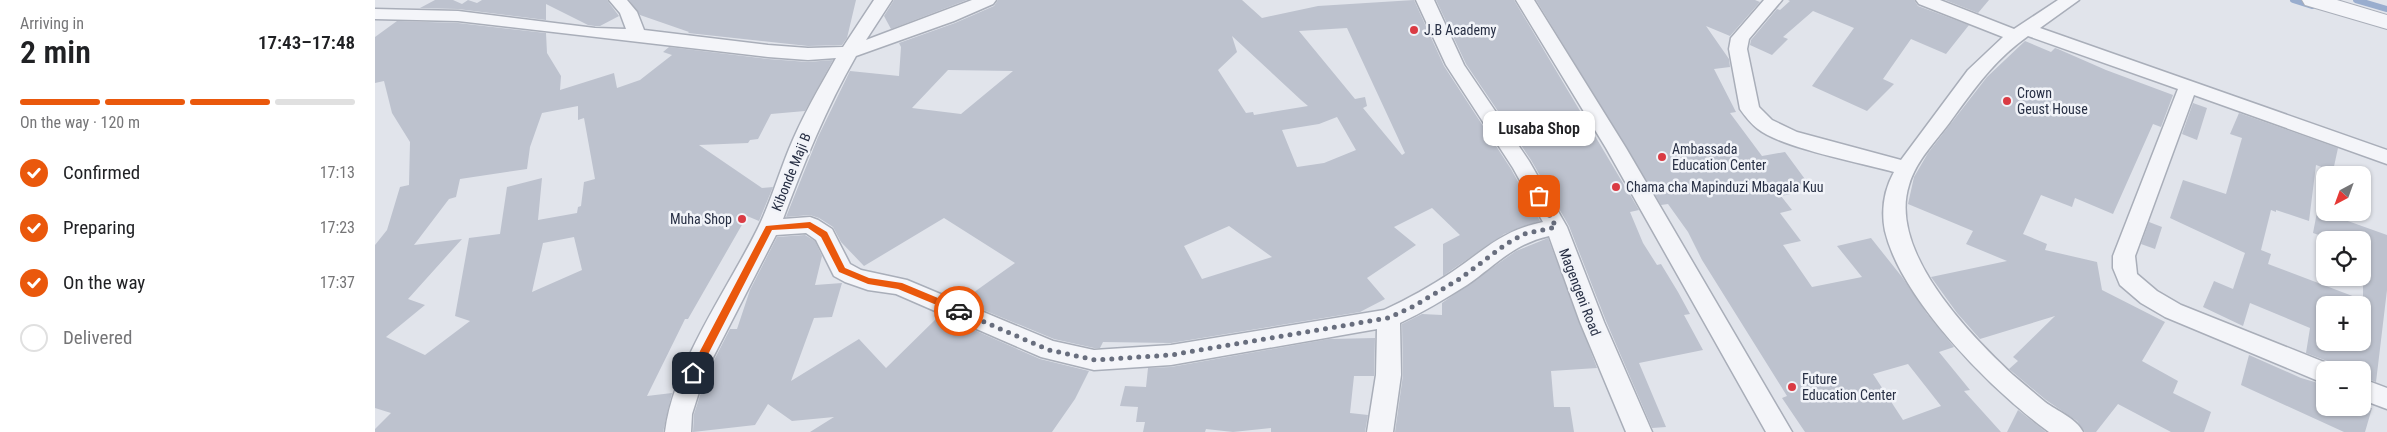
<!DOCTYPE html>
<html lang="en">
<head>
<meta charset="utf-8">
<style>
	:root { --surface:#fff; --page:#f2f2f2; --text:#202124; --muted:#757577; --line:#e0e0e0; --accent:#ea580c }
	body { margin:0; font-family:"Roboto Condensed",sans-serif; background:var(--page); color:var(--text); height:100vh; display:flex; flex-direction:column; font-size:19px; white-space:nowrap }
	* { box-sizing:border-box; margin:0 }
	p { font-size:16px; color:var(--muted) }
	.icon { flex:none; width:28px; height:28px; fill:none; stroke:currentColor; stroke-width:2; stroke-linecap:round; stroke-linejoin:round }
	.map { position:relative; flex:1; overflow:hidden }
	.panel { display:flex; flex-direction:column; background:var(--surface); width:375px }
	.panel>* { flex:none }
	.needle { width:32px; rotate:221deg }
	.tools { position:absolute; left:1941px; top:166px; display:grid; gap:10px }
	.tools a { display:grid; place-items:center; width:55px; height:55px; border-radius:10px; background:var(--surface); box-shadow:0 1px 4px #0004; font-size:25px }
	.pin { position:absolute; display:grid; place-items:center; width:42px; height:42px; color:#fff; margin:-21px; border-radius:10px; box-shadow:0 2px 8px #0006 }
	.courier { position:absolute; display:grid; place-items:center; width:50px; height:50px; margin:-25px; border:4px solid #ea580c; border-radius:50%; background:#fff; color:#222; box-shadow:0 1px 6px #0007 }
	.bubble { position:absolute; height:35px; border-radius:10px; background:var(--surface); box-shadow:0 1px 4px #0004; font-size:16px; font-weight:600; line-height:35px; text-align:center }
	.headline em { font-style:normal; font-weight:600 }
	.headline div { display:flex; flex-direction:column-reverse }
	.headline { display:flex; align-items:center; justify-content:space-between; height:85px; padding:0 20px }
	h1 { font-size:32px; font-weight:600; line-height:38px }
	.bar { display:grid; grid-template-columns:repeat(4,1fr); gap:8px 5px; align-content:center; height:60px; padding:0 20px }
	.bar i { height:6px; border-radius:4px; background:var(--line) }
	.bar .on { background:var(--accent) }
	.bar p { grid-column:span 4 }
	ol { padding:0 20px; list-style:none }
	li { display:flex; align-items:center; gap:15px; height:55px }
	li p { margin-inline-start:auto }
	li .icon { padding:5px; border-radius:50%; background:var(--accent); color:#fff; stroke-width:4 }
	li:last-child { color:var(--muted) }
	li i { width:28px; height:28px; border:2px solid var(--line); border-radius:50% }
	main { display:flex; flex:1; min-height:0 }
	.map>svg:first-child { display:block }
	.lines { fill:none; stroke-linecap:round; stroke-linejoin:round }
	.stream { stroke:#99adce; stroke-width:6 }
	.building { fill:#bdc2ce; fill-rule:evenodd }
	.minor-casing { stroke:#a9aeb9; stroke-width:3 }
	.tertiary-casing { stroke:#a9aeb9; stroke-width:2 }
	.minor { fill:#f4f5f9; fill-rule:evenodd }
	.tertiary { fill:#f4f5f9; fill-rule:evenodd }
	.route { fill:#ea580c }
	.done { stroke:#686e7e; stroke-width:5; stroke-dasharray:0 9 }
	.poi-dot { fill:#da3b44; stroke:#f1f3f8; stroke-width:2 }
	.labels { text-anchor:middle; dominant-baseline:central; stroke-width:5; stroke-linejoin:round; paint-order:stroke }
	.poi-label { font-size:14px; fill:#272f44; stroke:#f1f3f8; text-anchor:start }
	.street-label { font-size:14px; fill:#272f44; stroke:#f1f3f8 }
</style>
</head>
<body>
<main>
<section class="panel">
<div class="headline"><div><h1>2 min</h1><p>Arriving in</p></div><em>17:43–17:48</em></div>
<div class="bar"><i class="on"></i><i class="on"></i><i class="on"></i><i></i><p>On the way · 120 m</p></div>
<ol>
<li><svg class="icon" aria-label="check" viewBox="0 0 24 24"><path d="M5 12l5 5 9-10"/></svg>Confirmed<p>17:13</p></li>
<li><svg class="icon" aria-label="check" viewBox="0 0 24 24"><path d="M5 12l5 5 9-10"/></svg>Preparing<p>17:23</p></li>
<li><svg class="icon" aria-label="check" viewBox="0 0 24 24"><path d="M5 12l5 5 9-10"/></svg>On the way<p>17:37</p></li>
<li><i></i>Delivered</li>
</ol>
</section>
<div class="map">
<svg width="2012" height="432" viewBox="0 0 2012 432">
	<rect width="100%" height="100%" fill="#e1e4eb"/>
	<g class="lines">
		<!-- stream -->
		<g class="stream">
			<polyline points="1918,0 1937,6"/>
			<polyline points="1981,0 2012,9"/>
		</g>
	</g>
	<!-- building -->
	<g class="building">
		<polygon points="60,0 78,0 87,4 93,0 102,3 107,0 232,0 244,16 225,26 220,26 213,25 171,4 171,20 83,9 45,8"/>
		<polygon points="254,0 481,0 472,38 467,45 433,46 313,33 314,32 265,15"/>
		<polygon points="519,0 592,0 516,29 509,16"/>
		<path d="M623,0H867L887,18L943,6L1039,0L1069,66L1136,169L1165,221L1129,234L1068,276V244L1085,235L1057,208L1019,227L1041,245L992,278L1010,299L985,312L796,343L728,342L725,348H719L679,339L582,299L590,291L595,295L640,263L569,218L489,266L466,242L458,227L444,218L435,215L411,217L443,137L475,71L524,76L526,47L524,43L580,23L619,6ZM972,28L1030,153L1027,155L988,108L992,106L990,97L980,99L924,31ZM857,36L926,100L933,106L879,115L878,112L871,113L843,70L862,52ZM573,70L638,71L586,114L537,108ZM962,117L981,150L949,163L922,167L907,130L944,124ZM854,226L897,257L827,279L809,246Z"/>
		<polygon points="1061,0 1139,0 1264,210 1255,212 1268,243 1282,265 1286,264 1303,292 1315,314 1309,315 1328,350 1264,363 1291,427 1277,428 1231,321 1194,226 1156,160 1091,64"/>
		<path d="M1161,0H1380L1385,2L1355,36L1331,26L1354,59L1355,67L1339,69L1361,112L1355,113L1387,156L1410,152L1438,190L1406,196L1417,210L1405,213L1426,241L1408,245L1437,287L1487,277L1462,246L1496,238L1527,277L1552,314L1579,347L1564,352L1595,390L1589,391L1626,432H1430L1407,398L1412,396L1327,260L1313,232L1293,204L1286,205ZM1533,364L1566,406L1528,420L1498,374Z"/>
		<polygon points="1413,0 1539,0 1543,6 1594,25 1571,54 1536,39 1508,79 1519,84 1492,111 1437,86 1479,28 1438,11 1408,37 1413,39 1397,55 1375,45 1376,40 1402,9 1405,10 1415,1"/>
		<polygon points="1570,0 1614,0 1603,13"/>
		<path d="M22,21L83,23L171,33L172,53L186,76L185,90L239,73L242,88L265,80L297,55L288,52L294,47L393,59L433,62L458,60L430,111L396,114L383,139L375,140L373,143L324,145L387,188L398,187L384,221L372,216L313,319H310L272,396L297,393L288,432H0V429L16,413L0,408V245L12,230L25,187L34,185L35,142L17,113L9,81L0,83V37ZM203,106V120L209,118L220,179L209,182L206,206L203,207L202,213L163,220L167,178L132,187L125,234L94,238L80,316L95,321L50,355L11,337L50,305L33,299L87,239L39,245L74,199L81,197L85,179L152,169L155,147L167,113ZM199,237L207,270L157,292L168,243Z"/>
		<polygon points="1650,41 1676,52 1680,48 1683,49 1731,70 1798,95 1786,127 1778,124 1738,214 1700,198 1697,207 1666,195 1648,234 1672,244 1670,250 1722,262 1727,290 1790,322 1767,361 1803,381 1798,393 1836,412 1829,432 1796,432 1743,404 1721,432 1710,432 1702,421 1671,400 1634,369 1643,361 1638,357 1680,316 1605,339 1582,313 1556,277 1632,261 1591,244 1598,231 1533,204 1539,177 1553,153 1612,77"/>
		<polygon points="1818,103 1832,108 1822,140 1807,134"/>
		<path d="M1864,113L1963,148L1958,171L1941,165L1934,221L1901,210V212L1896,210L1886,250L1896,254L1893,264L1988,300V240H1958L1938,233L1943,207L1950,210V212L1970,217V220L2012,235V290L2001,382L1988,377V370H1963L1960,364L1931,353L1935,328L1875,303L1868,326L1828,307L1839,281L1858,289L1870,253L1795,218L1808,180L1851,194L1867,138L1855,134ZM1950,305H1988V342H1950Z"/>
		<polygon points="1774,222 1787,227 1780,249 1766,244"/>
		<polygon points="430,235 440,241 447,256 440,285 467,283 457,317 439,318 416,381 484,339 511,368 565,315 665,359 714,371 700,399 677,432 435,432 459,417 417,421 393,404 380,425 318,432 319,414 332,374 355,329 362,329 375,290 402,237"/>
		<polygon points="1173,238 1222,368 1176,371 1179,407 1195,407 1199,432 1020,432 1028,375 1027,324 1047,314 1067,315 1067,303 1141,251"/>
		<polygon points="1000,338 999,376 979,376 975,413 993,415 990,432 896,432 896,428 858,432 831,429 830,432 768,432 770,422 761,422 763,407 745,406 750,386 771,387 773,368 796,367 954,339"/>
		<polygon points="1874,355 1926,378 1950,385 1950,408 1997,408 1990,432 1969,432 1866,385"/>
		<polygon points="1643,410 1647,413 1671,432 1632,432"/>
	</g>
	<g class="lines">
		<!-- minor casing -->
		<g class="minor-casing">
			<g id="minor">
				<path d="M234,0H252L262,12L269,30L393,45L433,48L468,47L499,0H517L491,40L597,0H621L618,4L579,21L481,56C451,108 429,163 408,219L435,217L443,220L457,229L475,264L486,270L532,280L678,341L719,350L796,345L1009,310C1033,299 1056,286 1077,272C1111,249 1126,231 1168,222L1138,168L1071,65L1041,0H1059L1089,65L1154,161L1192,227L1229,322L1277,432H1251L1205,322L1174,236C1138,244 1121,265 1092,285C1070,299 1048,312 1025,323L1026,375L1018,432H992L1001,375L1002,329L796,365L719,370L666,357L521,294L493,290L470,282L459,276L441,240L431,233L401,235L330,373L317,414L316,432H290C299,363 351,292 382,230C395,204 403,176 414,149C427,117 444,88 461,58L433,60L393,57L83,21L0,19V9L83,11L220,28L251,29L245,13Z"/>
				<polygon points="1141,0 1159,0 1251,148 1417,432 1391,432 1231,148"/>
				<path d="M1389,0H1407L1374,39L1372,49L1384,107L1397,120L1422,132L1526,160L1593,70L1628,37L1544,4L1541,0H1565L1639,29L1683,0H1704L1665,28L2012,150V164L1819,95L1760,256L1762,274L1782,291L1806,305L1959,366L1961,370H1950V383L1941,380L1790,317L1766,303L1745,285L1738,268V256L1803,89L1653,36C1618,61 1600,88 1575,122C1560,142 1541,161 1534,185C1513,251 1594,334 1638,375C1649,384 1659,393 1670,402C1682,411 1701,418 1708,432H1674L1670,429C1615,388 1526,299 1510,231C1506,211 1509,190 1519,172C1486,163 1407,148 1383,129C1376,124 1370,116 1365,109L1354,49L1356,38Z"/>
				<polygon points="1988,379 2012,388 2012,409 1988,400"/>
			</g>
		</g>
		<!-- tertiary casing -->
		<g class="tertiary-casing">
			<polygon id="tertiary" points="1927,0 1962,0 2012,15 2012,29 1930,5"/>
		</g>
		<!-- minor -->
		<use href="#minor" class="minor"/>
		<!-- tertiary -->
		<use href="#tertiary" class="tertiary"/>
	</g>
	<!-- route -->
	<polygon class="route" points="435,222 452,232 470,268 494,278 527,283 587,308 587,313 581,313 523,289 493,284 464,272 446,237 433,228 397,230 322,376 315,376 315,370 391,226"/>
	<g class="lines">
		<!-- done -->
		<polyline class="done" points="584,311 674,350 720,360 796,355 1013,318 1039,306 1086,278 1131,244 1149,234 1181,227 1164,196"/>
	</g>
	<!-- markers -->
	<g class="poi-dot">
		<circle cx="1039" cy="30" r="5"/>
		<circle cx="1632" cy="101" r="5"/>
		<circle cx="1287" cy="157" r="5"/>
		<circle cx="1241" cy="187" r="5"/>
		<circle cx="367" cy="219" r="5"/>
		<circle cx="1417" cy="387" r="5"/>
	</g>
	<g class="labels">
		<!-- poi labels -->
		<g class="poi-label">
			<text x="1049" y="30">J.B Academy</text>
			<text x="1642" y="93">Crown<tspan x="1642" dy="16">Geust House</tspan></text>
			<text x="1297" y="149">Ambassada<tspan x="1297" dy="16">Education Center</tspan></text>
			<text x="1251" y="187">Chama cha Mapinduzi Mbagala Kuu</text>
			<text x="357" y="219" text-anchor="end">Muha Shop</text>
			<text x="1427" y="379">Future<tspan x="1427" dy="16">Education Center</tspan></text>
		</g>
		<!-- street labels -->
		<g class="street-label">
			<text transform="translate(416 172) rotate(-68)">Kibonde Maji B</text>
			<text transform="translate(1205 292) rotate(69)">Magengeni Road</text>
		</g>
	</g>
</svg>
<div class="tools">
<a><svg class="needle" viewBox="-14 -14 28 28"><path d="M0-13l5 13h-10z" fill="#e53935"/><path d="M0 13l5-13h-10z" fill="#757577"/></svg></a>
<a><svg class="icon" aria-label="locate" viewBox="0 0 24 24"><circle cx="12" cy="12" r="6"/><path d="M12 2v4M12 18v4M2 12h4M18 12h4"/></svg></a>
<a>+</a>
<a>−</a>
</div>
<div class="pin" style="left:1164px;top:196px;background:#ea580c"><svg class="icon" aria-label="bag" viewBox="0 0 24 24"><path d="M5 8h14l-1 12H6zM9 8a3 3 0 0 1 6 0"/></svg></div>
<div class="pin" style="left:318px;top:373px;background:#1f2937"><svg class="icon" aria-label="home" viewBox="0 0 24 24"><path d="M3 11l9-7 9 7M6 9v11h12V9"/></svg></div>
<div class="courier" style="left:584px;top:311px"><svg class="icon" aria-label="car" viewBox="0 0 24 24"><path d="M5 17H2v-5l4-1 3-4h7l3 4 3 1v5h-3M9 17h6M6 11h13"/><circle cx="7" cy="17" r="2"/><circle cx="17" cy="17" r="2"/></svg></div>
<div class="bubble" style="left:1108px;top:111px;width:112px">Lusaba Shop</div>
</div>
</main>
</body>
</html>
